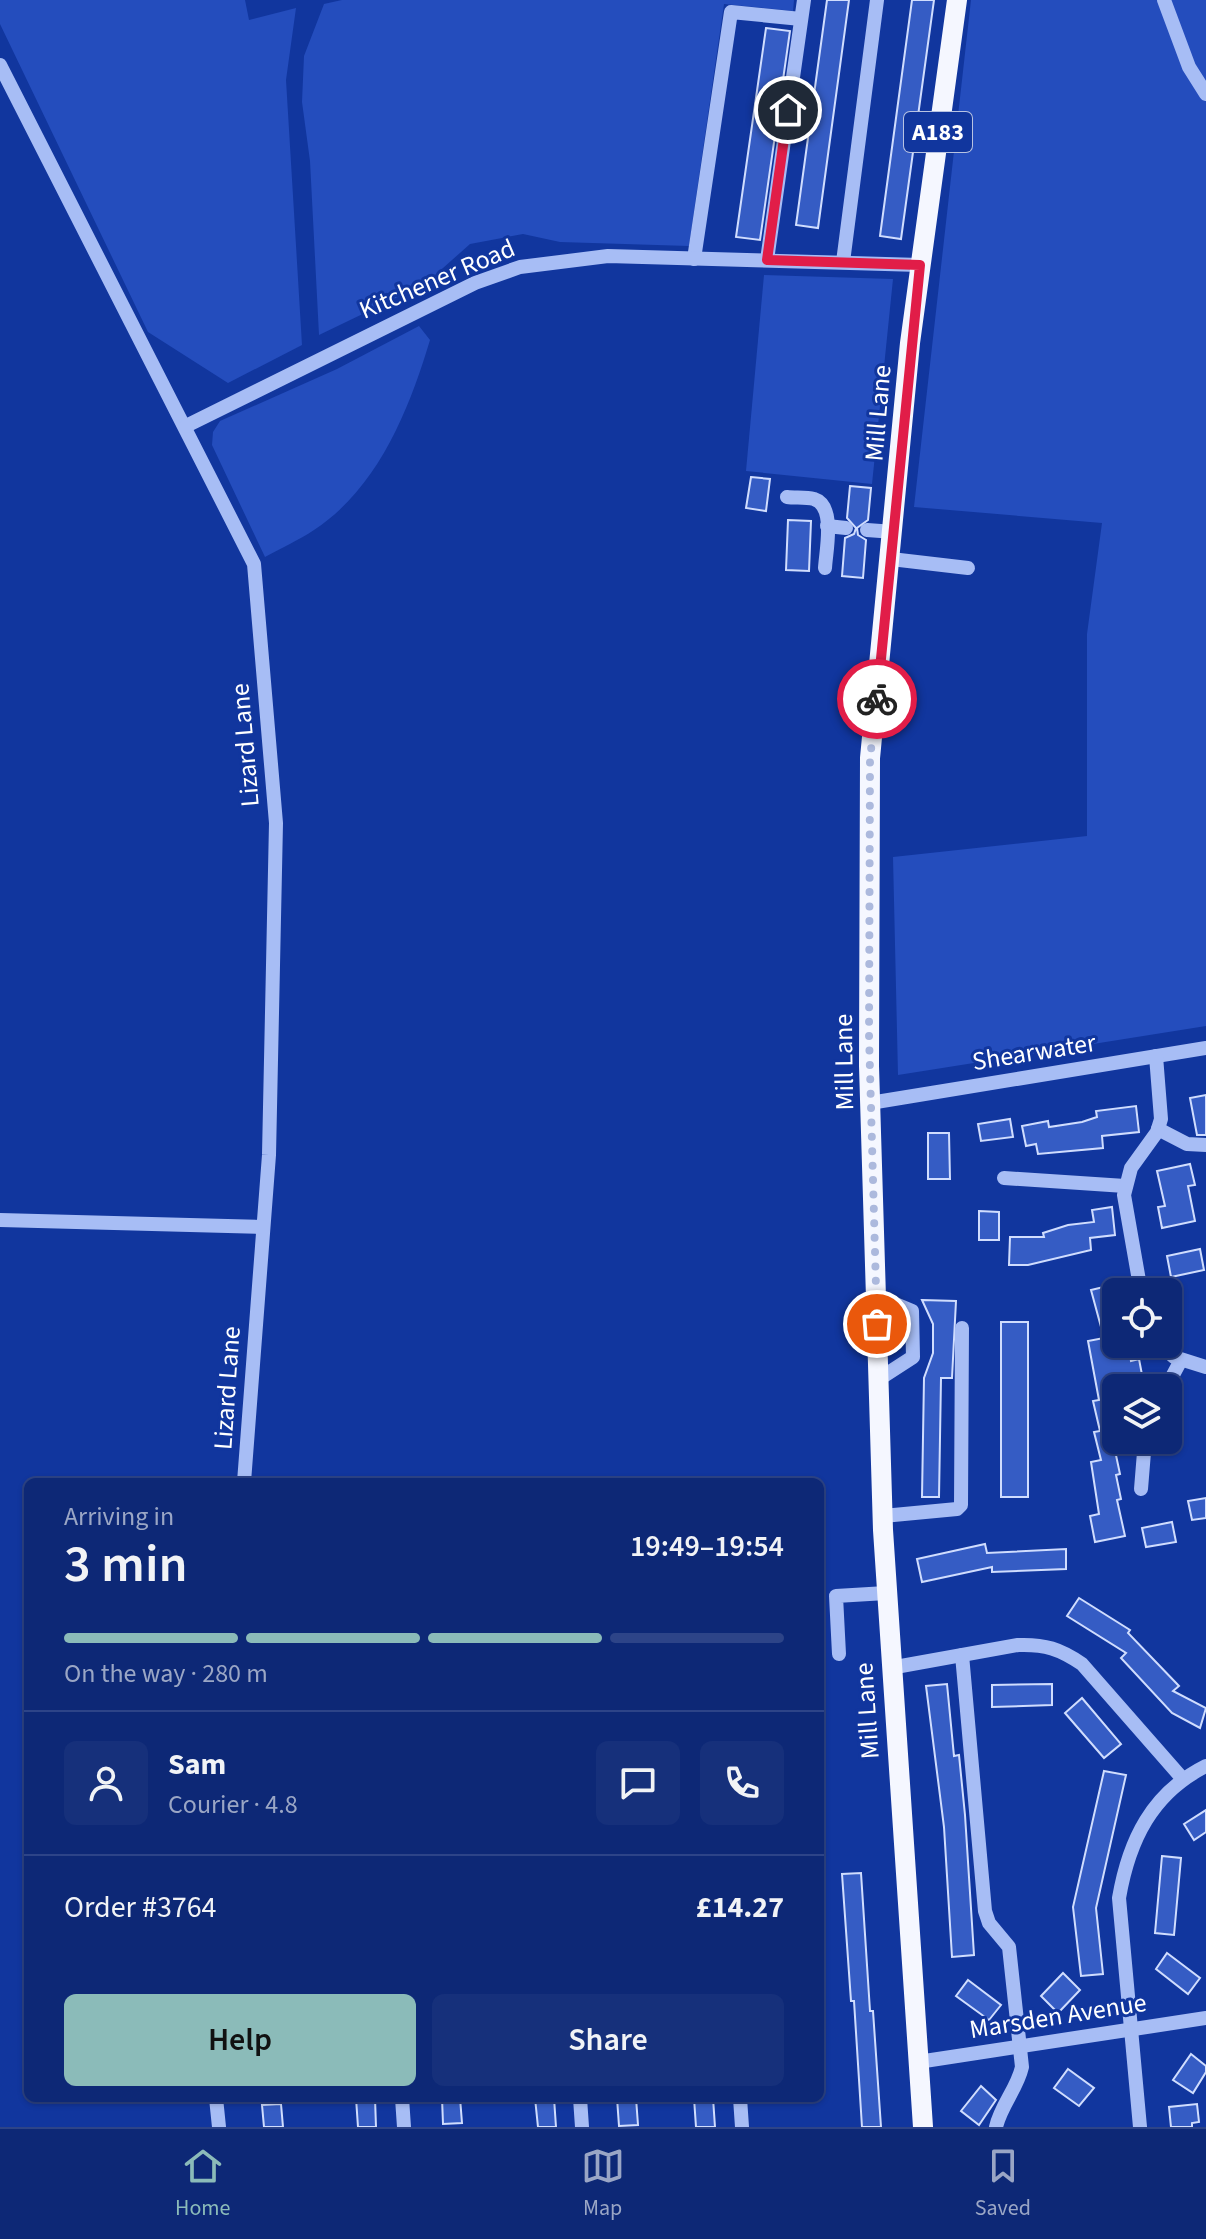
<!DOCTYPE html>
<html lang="en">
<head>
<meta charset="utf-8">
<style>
	:root { --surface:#0d2876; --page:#16307b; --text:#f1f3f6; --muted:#9aa6c5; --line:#2d4488; --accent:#8bbbb9 }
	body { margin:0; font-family:"Source Sans 3",sans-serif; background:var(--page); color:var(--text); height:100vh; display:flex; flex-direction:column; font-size:30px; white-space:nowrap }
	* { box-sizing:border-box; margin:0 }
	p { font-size:26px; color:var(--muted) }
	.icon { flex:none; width:44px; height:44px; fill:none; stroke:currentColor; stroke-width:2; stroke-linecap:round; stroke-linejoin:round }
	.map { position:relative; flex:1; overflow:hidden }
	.sheet { position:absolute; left:24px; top:1478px; width:800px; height:624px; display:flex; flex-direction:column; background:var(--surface); border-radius:12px; box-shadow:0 2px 6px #0004,0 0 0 2px var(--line) }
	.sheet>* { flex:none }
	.tools { position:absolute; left:1102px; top:1278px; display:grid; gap:16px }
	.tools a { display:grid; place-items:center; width:80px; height:80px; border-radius:12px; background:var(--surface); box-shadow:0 2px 6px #0004,0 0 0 2px var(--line); font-size:40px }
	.pin { position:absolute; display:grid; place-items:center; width:68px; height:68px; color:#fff; margin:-34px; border:4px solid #fff; border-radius:50%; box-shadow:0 2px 8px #0007 }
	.courier { position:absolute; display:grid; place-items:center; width:80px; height:80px; margin:-40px; border:6px solid #e11d48; border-radius:50%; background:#fff; color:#222; box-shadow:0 2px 10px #0007 }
	.headline em { font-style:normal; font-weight:600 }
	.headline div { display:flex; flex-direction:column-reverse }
	.headline { display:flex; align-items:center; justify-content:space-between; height:136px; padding:0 40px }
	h1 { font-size:52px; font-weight:600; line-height:60px }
	.bar { display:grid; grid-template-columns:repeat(4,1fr); gap:12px 8px; align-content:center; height:96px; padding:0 40px }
	.bar i { height:10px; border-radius:6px; background:var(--line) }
	.bar .on { background:var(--accent) }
	.bar p { grid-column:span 4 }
	.line { display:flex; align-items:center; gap:20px; padding:0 40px; border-top:2px solid var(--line) }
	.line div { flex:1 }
	.round { display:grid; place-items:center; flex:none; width:84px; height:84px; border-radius:12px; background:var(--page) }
	.action { display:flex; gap:16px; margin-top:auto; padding:16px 40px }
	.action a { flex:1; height:92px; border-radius:12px; background:var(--accent); color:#111; font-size:32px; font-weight:600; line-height:92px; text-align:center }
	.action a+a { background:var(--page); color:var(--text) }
	.tab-bar { display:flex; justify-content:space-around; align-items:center; height:112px; border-top:2px solid var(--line); background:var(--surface); font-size:22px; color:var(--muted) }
	.tab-bar a { display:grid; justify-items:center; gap:4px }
	.tab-bar .on { color:var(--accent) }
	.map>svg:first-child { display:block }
	.green { fill:#244dbd }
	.building { fill:#355cc4; stroke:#d0ddfe; stroke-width:2 }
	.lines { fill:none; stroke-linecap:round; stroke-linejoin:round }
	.minor { stroke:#a7bdf5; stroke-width:14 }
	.major { stroke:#f5f7ff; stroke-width:20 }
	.done { stroke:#acb9dd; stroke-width:8; stroke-dasharray:0 14.4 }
	.route { stroke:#e11d48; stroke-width:10 }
	.labels { text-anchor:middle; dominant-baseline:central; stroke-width:6; stroke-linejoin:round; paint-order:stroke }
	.shield { fill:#11369e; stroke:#b8c3e2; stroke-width:2 }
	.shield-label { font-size:24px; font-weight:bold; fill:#fff }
	.street-label { font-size:26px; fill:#fff; stroke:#11369e }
</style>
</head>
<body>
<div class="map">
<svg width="1206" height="2127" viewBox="0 0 1206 2127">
	<rect width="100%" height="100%" fill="#11369e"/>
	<!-- green -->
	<g class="green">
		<polygon points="0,0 245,0 249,20 296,8 286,80 302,345 228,383 148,332 0,24"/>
		<polygon points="342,0 794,0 793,11 724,4 689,246 560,242 523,234 470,244 425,284 319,335 310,161 302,102 304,56 324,4"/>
		<polygon points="971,0 1206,0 1206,1026 898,1075 893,857 1087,836 1087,634 1102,523 914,507"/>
		<polygon points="764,275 893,279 872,484 746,471"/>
		<path d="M419,326L430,340C409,410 378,488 314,530C299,540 281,548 265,557L212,445L213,432L220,421L337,369Z"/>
	</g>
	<!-- building -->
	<g class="building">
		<polygon points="827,0 849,0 818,228 796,225"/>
		<polygon points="912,0 934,0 901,239 880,236"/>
		<polygon points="766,28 790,31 760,240 736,237"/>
		<polygon points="751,477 770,479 766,511 746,508"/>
		<polygon points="850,486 871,488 868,520 857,528 858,535 866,540 863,578 842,576 845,538 854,534 856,528 847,518"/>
		<polygon points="788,520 811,521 809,571 786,570"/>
		<polygon points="1206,1095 1206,1135 1197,1135 1190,1098"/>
		<polygon points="1136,1106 1139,1132 1102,1136 1103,1148 1038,1154 1036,1144 1026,1146 1022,1126 1048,1121 1049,1127 1082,1122 1097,1117 1096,1111"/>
		<polygon points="1010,1119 1013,1137 981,1141 978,1124"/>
		<polygon points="928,1133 949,1133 950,1179 928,1179"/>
		<polygon points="1190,1164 1195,1185 1188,1186 1195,1221 1162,1228 1158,1207 1165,1206 1157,1171"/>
		<polygon points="1112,1207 1115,1235 1090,1238 1091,1250 1028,1265 1009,1265 1010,1237 1044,1237 1043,1233 1068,1225 1094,1222 1092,1210"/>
		<polygon points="979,1211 999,1212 999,1240 979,1240"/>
		<polygon points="1200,1249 1204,1270 1171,1277 1167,1256"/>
		<polygon points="1116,1284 1116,1344 1128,1344 1131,1361 1139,1359 1143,1380 1116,1386 1114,1446 1120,1474 1116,1475 1121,1499 1117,1500 1125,1536 1095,1542 1090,1516 1099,1514 1091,1462 1101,1460 1094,1432 1100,1431 1093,1401 1099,1400 1088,1341 1104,1338 1091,1290"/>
		<polygon points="922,1300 956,1301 952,1378 941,1378 939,1497 922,1497 924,1378 933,1353 933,1324"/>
		<rect x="1001" y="1322" width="27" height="175"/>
		<polygon points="1206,1498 1206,1518 1192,1520 1188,1501"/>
		<polygon points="1172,1522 1176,1542 1146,1547 1142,1528"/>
		<polygon points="985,1544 987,1553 1066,1549 1066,1569 992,1572 992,1567 922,1582 917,1559"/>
		<polygon points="1079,1598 1130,1630 1128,1633 1179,1686 1173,1691 1206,1708 1200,1728 1172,1713 1121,1658 1126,1653 1067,1616"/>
		<polygon points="947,1684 954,1756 959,1755 965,1815 974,1955 952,1957 944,1827 926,1686"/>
		<polygon points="1052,1684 1052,1705 992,1707 992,1685"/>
		<polygon points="1082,1698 1121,1744 1104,1758 1065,1713"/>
		<polygon points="1104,1771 1126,1775 1096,1908 1103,1974 1081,1976 1073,1907"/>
		<polygon points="1206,1810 1206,1832 1194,1840 1184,1824"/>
		<polygon points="1162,1856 1181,1858 1174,1935 1155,1933"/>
		<polygon points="861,1873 870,2011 873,2011 881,2127 862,2127 854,2001 851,2001 842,1874"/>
		<polygon points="1167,1953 1200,1978 1188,1994 1156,1969"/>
		<polygon points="1063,1973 1080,1990 1058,2013 1041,1996"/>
		<polygon points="968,1980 1001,2005 989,2020 956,1996"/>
		<polygon points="1191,2054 1206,2066 1206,2072 1193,2093 1173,2080"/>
		<polygon points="1068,2069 1094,2088 1079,2106 1054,2088"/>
		<polygon points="981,2086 996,2100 979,2125 961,2111"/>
		<polygon points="356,2098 375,2098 376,2127 358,2127"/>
		<polygon points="442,2098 460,2098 462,2123 443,2124"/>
		<polygon points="535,2098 554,2098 556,2127 538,2127"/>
		<polygon points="617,2098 636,2098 638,2125 619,2126"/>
		<polygon points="694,2098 713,2098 715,2127 696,2127"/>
		<polygon points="281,2104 283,2127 264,2127 262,2105"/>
		<polygon points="1197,2104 1199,2122 1192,2123 1192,2127 1171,2127 1169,2107"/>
	</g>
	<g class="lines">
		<!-- minor -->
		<g class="minor">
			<polyline points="1164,0 1189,67 1206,94"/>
			<polyline points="0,65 254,564 276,823 269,1155 244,1482"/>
			<polyline points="694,259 731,12 801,19"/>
			<polyline points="767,260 804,0"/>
			<polyline points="843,262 877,0"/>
			<polyline points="186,426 475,283 520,267 608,256 920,265"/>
			<path d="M787,497C795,498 806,497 814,499C836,506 826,550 825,568"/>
			<polyline points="827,526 846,528"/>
			<polyline points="867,530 894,532"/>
			<polyline points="891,559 968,568"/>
			<polyline points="870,1103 1206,1048"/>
			<polyline points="1158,1129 1187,1144 1206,1145"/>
			<polyline points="1004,1178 1125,1186"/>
			<polyline points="0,1220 263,1227"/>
			<polyline points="1141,1292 1124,1195 1131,1168 1157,1132 1161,1119 1156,1056"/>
			<polyline points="876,1296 912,1311 913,1357 879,1379"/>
			<polyline points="1159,1344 1174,1357 1206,1367"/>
			<polyline points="1166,1388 1181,1360"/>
			<polyline points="1141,1489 1145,1440"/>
			<polyline points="883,1516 957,1509 961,1505 962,1328"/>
			<polyline points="839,1654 836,1596 886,1593"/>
			<path d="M962,1655L985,1911L989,1923L1009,1947L1022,2067C1017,2089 1001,2105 996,2127"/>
			<path d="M890,1668L1018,1645C1045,1644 1060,1649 1082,1664L1182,1778"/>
			<polyline points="918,2062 1206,2018"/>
			<polyline points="216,2098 219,2127"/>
			<polyline points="402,2098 404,2127"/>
			<polyline points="580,2098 582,2127"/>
			<polyline points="740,2098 742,2127"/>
			<path d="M1140,2127L1119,1898C1129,1840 1152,1793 1206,1766"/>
		</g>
		<!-- major -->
		<polyline class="major" points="923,2127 883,1530 869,1066 870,758 910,343 957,0"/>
	</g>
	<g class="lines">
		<!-- done -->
		<polyline class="done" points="877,1324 869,1035 870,758 877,699"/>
		<!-- route -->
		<polyline class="route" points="788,110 767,260 920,265 877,699"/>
	</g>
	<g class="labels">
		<!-- shield labels -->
		<rect class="shield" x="904" y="112" width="68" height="40" rx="6"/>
		<g class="shield-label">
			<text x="938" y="132">A183</text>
		</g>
		<!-- street labels -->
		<g class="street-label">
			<text transform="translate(437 279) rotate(-23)">Kitchener Road</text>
			<text transform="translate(878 413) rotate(-85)">Mill Lane</text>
			<text transform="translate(245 745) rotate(-95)">Lizard Lane</text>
			<text transform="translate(1034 1052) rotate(-9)">Shearwater</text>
			<text transform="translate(844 1062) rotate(-91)">Mill Lane</text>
			<text transform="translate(227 1388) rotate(-86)">Lizard Lane</text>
			<text transform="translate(867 1711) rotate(-94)">Mill Lane</text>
			<text transform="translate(1058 2016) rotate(-9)">Marsden Avenue</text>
		</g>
	</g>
</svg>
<div class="tools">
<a><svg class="icon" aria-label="locate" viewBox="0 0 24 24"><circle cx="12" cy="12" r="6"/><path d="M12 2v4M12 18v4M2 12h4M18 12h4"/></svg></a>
<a><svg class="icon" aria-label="layers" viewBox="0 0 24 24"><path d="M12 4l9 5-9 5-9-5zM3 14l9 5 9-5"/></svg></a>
</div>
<div class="pin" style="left:877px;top:1324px;background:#ea580c"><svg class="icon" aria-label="bag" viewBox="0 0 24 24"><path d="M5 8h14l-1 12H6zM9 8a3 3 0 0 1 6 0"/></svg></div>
<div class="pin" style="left:788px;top:110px;background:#1f2937"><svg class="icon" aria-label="home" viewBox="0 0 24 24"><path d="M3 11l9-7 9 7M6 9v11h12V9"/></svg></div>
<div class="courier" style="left:877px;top:699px"><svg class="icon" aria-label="bike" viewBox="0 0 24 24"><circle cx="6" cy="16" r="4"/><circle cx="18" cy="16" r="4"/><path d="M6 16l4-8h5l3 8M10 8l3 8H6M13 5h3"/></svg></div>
<section class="sheet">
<div class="headline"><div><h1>3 min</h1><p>Arriving in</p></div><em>19:49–19:54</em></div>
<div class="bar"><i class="on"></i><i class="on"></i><i class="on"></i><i></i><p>On the way · 280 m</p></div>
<div class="line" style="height:144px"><a class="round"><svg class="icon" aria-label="person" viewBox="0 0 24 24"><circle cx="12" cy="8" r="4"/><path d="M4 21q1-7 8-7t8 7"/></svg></a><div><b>Sam</b><p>Courier · 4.8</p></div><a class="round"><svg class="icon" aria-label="chat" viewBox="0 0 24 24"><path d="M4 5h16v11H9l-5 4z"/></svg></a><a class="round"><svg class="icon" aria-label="phone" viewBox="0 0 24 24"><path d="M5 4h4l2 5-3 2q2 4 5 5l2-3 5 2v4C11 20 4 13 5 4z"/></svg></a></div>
<div class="line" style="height:104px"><div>Order #3764</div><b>£14.27</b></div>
<div class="action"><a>Help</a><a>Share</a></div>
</section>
</div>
<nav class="tab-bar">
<a class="on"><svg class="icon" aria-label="home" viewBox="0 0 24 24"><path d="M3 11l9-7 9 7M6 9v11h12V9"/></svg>Home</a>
<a><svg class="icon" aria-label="map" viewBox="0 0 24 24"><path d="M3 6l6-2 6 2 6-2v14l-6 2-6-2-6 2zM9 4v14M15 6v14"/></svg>Map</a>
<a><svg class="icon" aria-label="saved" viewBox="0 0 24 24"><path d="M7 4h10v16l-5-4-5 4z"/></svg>Saved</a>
</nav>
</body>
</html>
